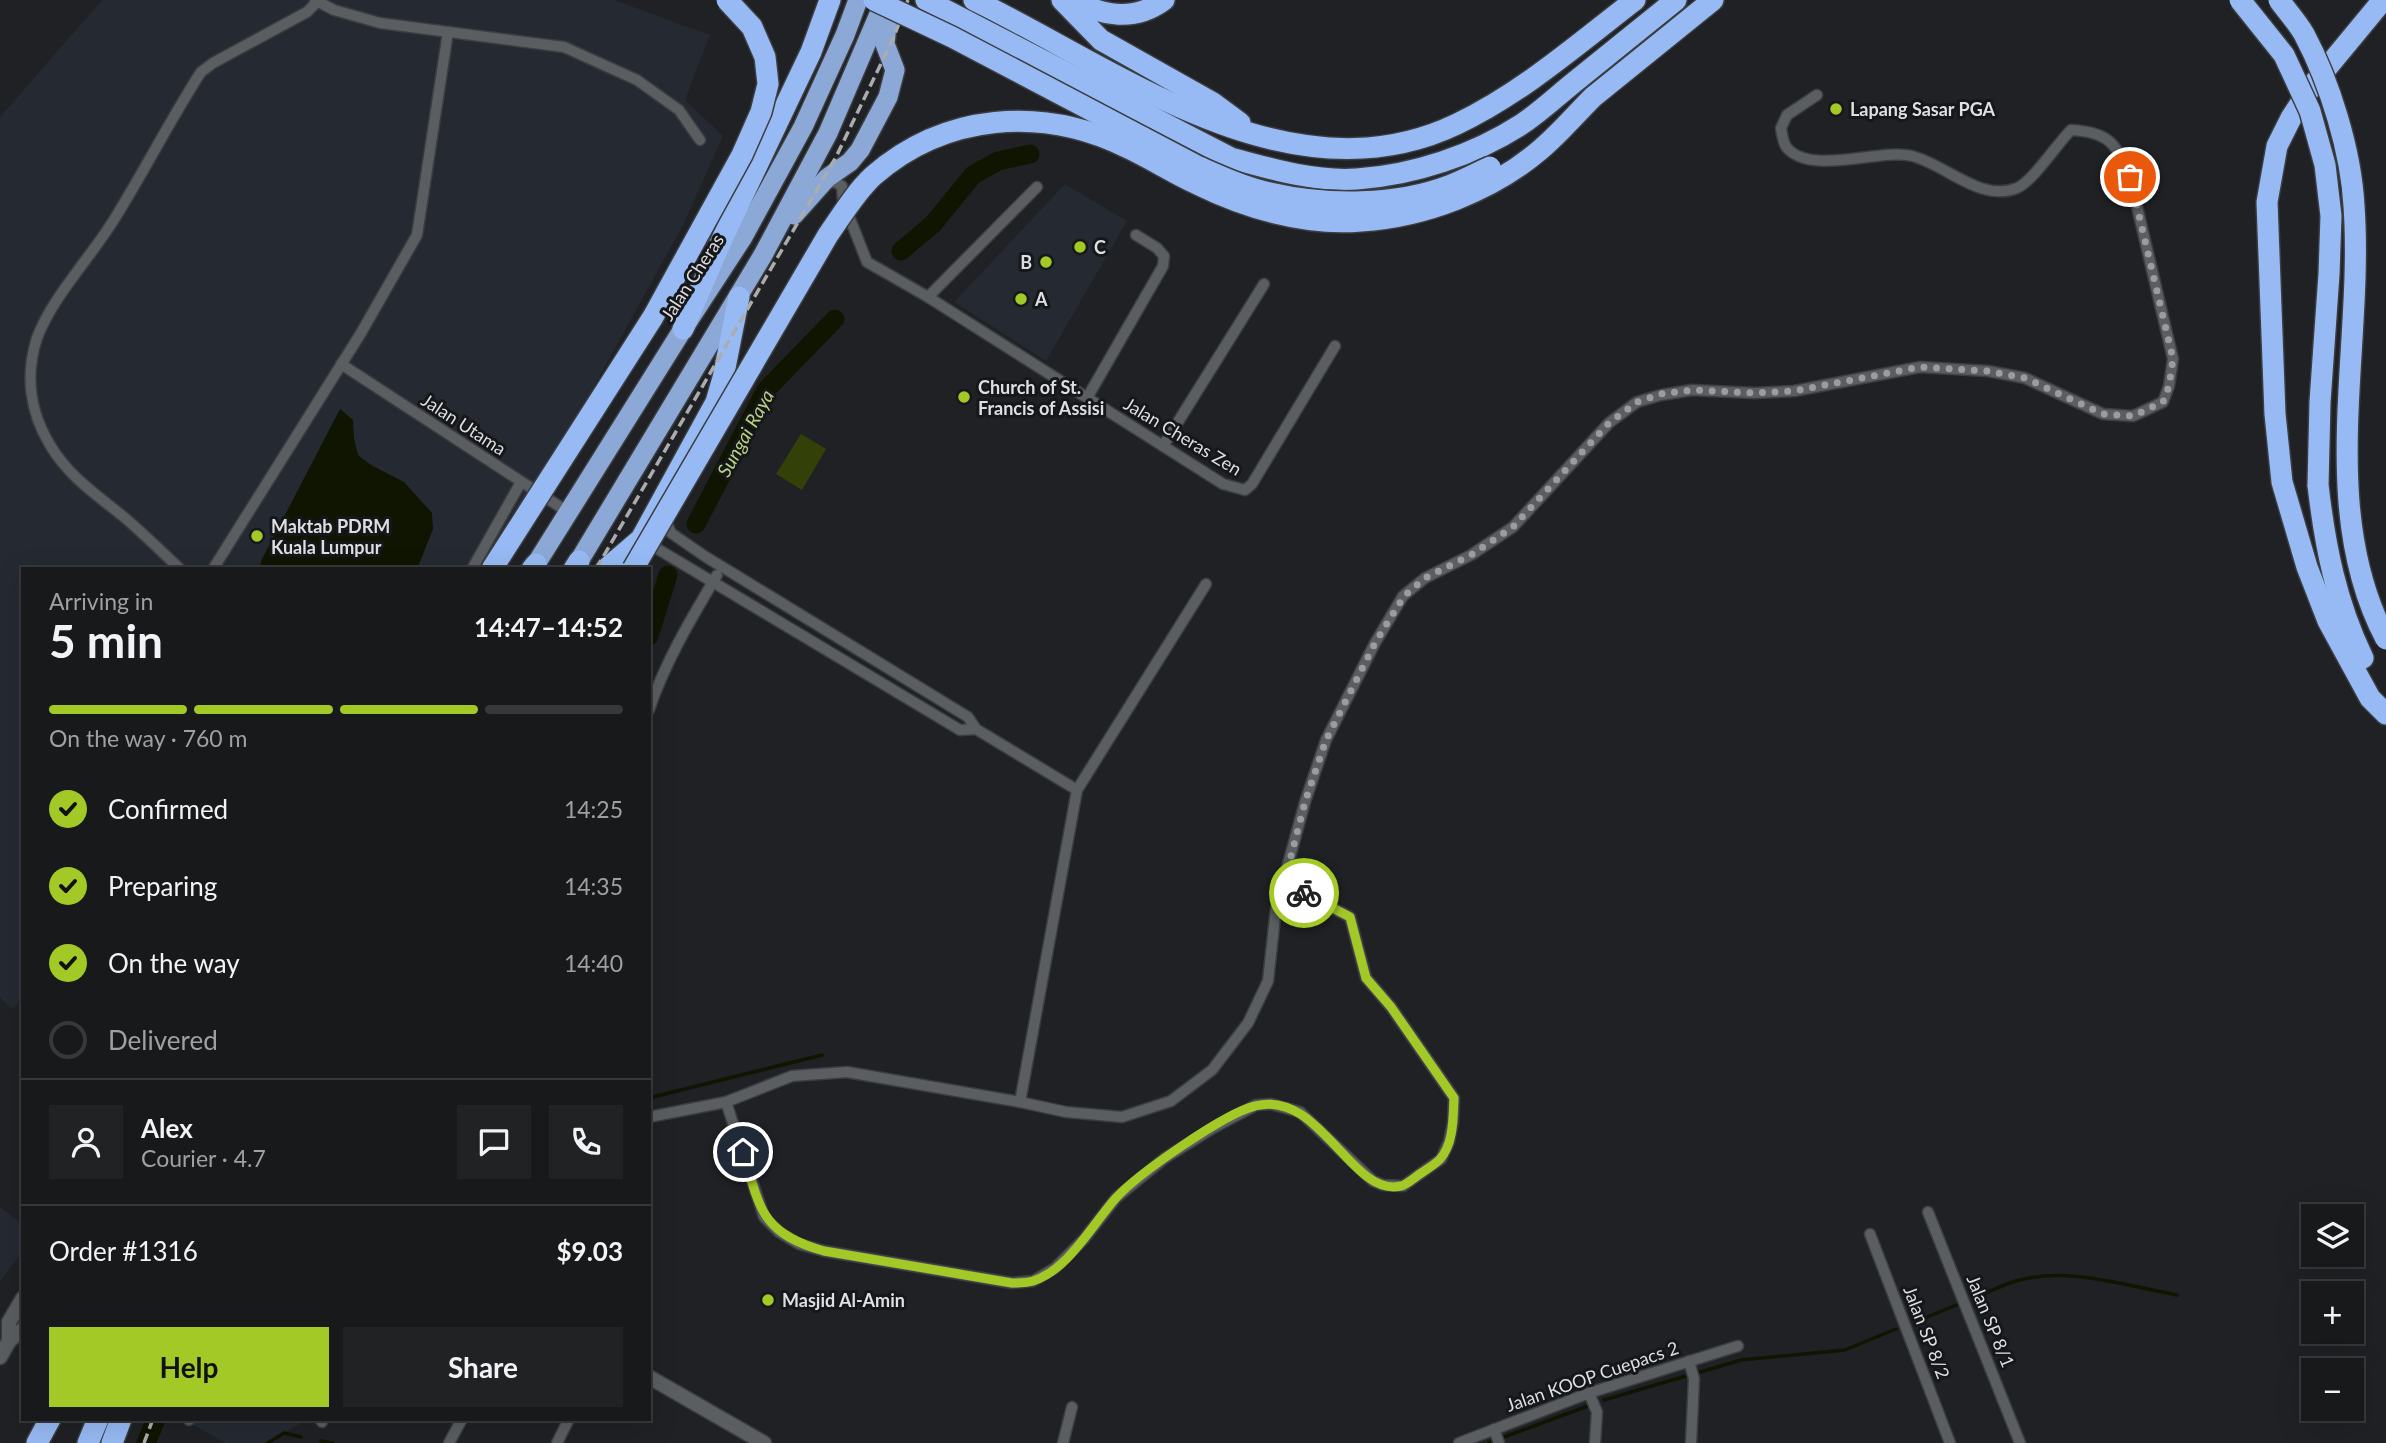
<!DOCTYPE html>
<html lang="en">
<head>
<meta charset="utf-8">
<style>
	:root { --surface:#17191b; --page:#202224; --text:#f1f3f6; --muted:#9ea0a3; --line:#36383a; --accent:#a3c926 }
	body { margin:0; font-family:Lato,sans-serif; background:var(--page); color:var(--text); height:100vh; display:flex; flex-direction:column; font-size:26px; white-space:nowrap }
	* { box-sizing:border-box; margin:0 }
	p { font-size:23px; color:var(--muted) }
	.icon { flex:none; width:38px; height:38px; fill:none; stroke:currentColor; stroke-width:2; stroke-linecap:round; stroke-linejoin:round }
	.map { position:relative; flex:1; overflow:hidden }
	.panel { position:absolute; left:21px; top:567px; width:630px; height:854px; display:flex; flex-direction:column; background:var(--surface); border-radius:0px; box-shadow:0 7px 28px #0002,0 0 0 2px var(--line) }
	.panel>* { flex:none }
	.tools { position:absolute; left:2301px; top:1204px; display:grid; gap:14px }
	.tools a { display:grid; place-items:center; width:63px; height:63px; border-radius:0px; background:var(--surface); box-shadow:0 7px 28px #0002,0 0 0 2px var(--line); font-size:35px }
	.pin { position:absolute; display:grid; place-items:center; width:60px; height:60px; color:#fff; margin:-30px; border:4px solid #fff; border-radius:50%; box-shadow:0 2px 7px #0007 }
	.courier { position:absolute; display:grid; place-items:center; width:70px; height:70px; margin:-35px; border:5px solid #a3c926; border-radius:50%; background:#fff; color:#222; box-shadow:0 2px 9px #0007 }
	.summary em { font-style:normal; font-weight:700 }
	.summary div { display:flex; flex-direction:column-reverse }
	.summary { display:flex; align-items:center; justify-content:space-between; height:119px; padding:0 28px }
	h1 { font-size:46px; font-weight:700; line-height:52px }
	.bar { display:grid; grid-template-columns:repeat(4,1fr); gap:10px 7px; align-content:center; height:84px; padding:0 28px }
	.bar i { height:9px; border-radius:5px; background:var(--line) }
	.bar .active { background:var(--accent) }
	.bar p { grid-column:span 4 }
	.line { display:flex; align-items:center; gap:18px; padding:0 28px; border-top:2px solid var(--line) }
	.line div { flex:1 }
	.round { display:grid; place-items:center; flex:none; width:74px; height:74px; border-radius:0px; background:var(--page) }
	ol { padding:0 28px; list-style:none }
	li { display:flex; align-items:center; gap:21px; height:77px }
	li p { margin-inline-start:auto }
	li .icon { padding:7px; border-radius:50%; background:var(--accent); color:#111; stroke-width:4 }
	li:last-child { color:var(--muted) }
	li i { width:38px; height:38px; border:4px solid var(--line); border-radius:50% }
	.action { display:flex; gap:14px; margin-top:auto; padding:14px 28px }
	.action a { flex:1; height:80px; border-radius:0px; background:var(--accent); color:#111; font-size:28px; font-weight:700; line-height:80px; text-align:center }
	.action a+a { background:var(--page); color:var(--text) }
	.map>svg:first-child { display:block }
	.built { fill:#252a32 }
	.green { fill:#334109 }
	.water { fill:#0f1500 }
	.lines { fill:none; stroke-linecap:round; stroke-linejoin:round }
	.stream { stroke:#0f1500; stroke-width:3.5 }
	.river { stroke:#0f1500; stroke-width:19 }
	.minor-casing { stroke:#3c3d40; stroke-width:13 }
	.tertiary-casing { stroke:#3c3d40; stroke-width:17 }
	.trunk-casing { stroke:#3c3d40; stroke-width:22 }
	.motorway-casing { stroke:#3c3d40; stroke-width:24 }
	.minor { stroke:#5b5e61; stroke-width:10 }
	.tertiary { stroke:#5b5e61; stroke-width:14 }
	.trunk { stroke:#8ba8d6; stroke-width:19 }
	.motorway { stroke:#97baf4; stroke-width:21 }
	.rail { stroke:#aaacae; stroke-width:3.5; stroke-dasharray:10 5; stroke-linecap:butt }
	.motorway-bridge-casing { stroke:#3c3d40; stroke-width:24; stroke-linecap:butt }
	.motorway-bridge { stroke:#97baf4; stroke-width:21 }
	.done { stroke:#9b9c9f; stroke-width:7; stroke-dasharray:0 12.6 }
	.route { stroke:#a3c926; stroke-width:9 }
	.poi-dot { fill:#a3c926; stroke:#16171a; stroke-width:2.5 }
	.labels { text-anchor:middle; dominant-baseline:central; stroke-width:6; stroke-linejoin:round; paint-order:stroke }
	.poi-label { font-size:18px; font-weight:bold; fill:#dedfe1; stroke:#16171a; text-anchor:start }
	.street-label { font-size:18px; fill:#dedfe1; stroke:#16171a }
	.water-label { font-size:19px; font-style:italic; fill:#b9d280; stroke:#16171a }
</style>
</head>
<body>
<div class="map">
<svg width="2386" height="1443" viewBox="0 0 2386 1443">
	<rect width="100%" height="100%" fill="#1f2124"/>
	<!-- built -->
	<g class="built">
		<polygon points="102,0 614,0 710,35 685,100 723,136 683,225 529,504 498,569 23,569 23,996 13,1009 0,998 0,117"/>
		<polygon points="1065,184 1127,221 1046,361 954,302"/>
		<polygon points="0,1207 23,1225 23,1251 0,1281"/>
		<polygon points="182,1419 304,1419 303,1422 264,1443 226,1443"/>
	</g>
	<!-- green -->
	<polygon class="green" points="801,434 826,449 802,490 776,474"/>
	<!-- water -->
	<polygon class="water" points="340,409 353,420 354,439 358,455 371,465 404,482 432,513 433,529 417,569 260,569 261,561"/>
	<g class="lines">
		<!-- stream -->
		<g class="stream">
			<polyline points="649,1098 822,1055"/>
			<path d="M1976,1297C1989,1292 2002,1285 2016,1281C2067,1266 2127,1286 2177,1295"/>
			<polyline points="1915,1322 1959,1304"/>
			<polyline points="1697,1373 1741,1360 1845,1350 1896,1329"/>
			<polyline points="1604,1400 1686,1376"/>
			<polyline points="1504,1437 1588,1406"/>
			<polyline points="321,1441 332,1443"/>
			<polyline points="268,1443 284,1433 301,1437"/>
			<polyline points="1489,1443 1491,1442"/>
		</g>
		<!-- river -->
		<g class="river">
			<polyline points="901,251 933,224 973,175 998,161 1030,154"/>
			<polyline points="696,524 766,390 835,319"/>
			<polyline points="649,636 668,575"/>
			<polyline points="146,1443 156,1419"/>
		</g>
		<!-- minor casing -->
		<g class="minor-casing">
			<g id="minor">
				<polyline points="315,0 334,10 380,23 564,47 637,80 679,110 700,140"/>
				<polyline points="825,183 835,182 842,186 843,201 867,262 928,297 1223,484 1245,490 1252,484 1335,346"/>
				<polyline points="928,297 1037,187"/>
				<polyline points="341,364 568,512"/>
				<polyline points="1087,398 1163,266 1164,256 1157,248 1136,235"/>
				<polyline points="1163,446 1264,284"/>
				<polyline points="663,515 671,533 706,557 968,717 976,729 1077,790"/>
				<polyline points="646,542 960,730 976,729"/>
				<path d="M180,569C162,552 144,534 125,518C97,495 69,477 50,445C30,412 25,375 37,338C52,297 92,256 115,218C145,170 170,120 201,72L213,63L307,12L317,2"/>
				<polyline points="213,569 361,333 417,235 448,32"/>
				<polyline points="472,569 521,482"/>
				<path d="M649,710C665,662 691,619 717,575"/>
				<polyline points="726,1102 764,1217 779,1232 799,1244 824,1251 1012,1283 1033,1281 1055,1268 1084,1239 1116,1198 1165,1158 1213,1128 1256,1105 1271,1104 1300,1112 1373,1181 1383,1185 1403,1186 1441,1159 1449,1142 1453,1122 1454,1098 1391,1007 1366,978 1350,917 1284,883"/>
				<polyline points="1020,1102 1077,790 1206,584"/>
				<path d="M649,1117L726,1102L792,1076L847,1072L1020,1102L1066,1112L1122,1117L1171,1101L1212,1070L1248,1023L1268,981L1276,908L1305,802L1326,740L1375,643L1403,596L1425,578L1471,555L1513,527L1609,423L1637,402L1661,395L1692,390L1754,393L1794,391L1920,367L1988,371L2025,378L2103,414L2133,416L2163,402L2169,386L2173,359L2130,177C2116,144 2110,132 2071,130C2057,144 2033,181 2017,188C1981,203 1945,164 1912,156C1880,148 1812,176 1787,148C1783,143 1782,135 1781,128L1787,115L1817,95"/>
				<polyline points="1928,1212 2020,1443"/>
				<polyline points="1870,1234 1950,1443"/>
				<polyline points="1689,1361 1694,1379 1691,1443"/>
				<polyline points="1589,1393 1597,1412 1595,1443"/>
				<polyline points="320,1419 322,1422"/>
				<polyline points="189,1420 189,1419"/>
				<polyline points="1494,1429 1499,1443"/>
				<polyline points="449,1443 462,1419"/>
				<polyline points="557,1443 569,1419"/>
				<polyline points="1063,1443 1072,1407"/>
				<polyline points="1459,1443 1589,1393 1738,1346"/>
			</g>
		</g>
		<!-- tertiary casing -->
		<g class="tertiary-casing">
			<g id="tertiary">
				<polyline points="9,1341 9,1322 23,1298"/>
				<polyline points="0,1357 9,1341 23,1329"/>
				<polyline points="649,1377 764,1443"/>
			</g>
		</g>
		<!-- trunk casing -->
		<g class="trunk-casing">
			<g id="trunk">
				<polyline points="794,215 827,178 850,162 860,150 888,97 895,70 885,44 889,7"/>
				<polyline points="579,561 763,255 828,133 885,0"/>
				<polyline points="536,564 683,329 743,237 803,127 845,35 858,0"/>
			</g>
		</g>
		<!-- motorway casing -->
		<g class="motorway-casing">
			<g id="motorway">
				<path d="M926,0L1231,158C1271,169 1315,182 1357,179C1414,175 1474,155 1522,124C1540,112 1556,97 1572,84C1607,56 1641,28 1676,0"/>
				<path d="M974,0C1118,70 1290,204 1457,124C1522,93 1578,44 1635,0"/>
				<polyline points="1062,0 1101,40 1213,103 1240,123"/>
				<path d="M1073,0C1102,16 1135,22 1164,0"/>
				<polyline points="2383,0 2311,87 2291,118 2277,146 2267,202 2275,414 2282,482 2307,567 2328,621 2370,698 2386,714"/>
				<polyline points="1593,97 1713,0"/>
				<polyline points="683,329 723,237 811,52 830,0"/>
				<path d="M2318,485C2325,546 2336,602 2363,658"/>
				<polyline points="532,569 536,564"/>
				<polyline points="574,569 579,561"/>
				<polyline points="606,569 641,539 716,402 723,378 739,297"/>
				<polyline points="37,1443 50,1419"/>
				<polyline points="88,1443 98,1419"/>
				<polyline points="112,1443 121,1419"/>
			</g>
		</g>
		<!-- minor -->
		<use href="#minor" class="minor"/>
		<!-- tertiary -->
		<use href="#tertiary" class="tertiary"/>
		<!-- trunk -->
		<use href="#trunk" class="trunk"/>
		<!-- motorway -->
		<use href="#motorway" class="motorway"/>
		<!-- rail -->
		<g class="rail">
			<polyline points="596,569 836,157 893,39 908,0"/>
			<polyline points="144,1443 153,1419"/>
		</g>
		<!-- motorway-bridge casing -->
		<g class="motorway-bridge-casing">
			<g id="motorway-bridge">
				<path d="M874,0L952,37L1199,167C1222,177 1246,188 1270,193C1327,206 1397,206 1451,185C1464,180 1477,173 1490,167"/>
				<polyline points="2240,0 2284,55 2310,111 2325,165 2331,216 2329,274 2320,402 2318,485"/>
				<path d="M2279,0C2287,11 2297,22 2304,34C2330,83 2351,151 2354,206C2364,347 2316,508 2386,639"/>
				<polyline points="492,569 653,317 742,155 761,112 768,84 765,57 752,27 727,0"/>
				<path d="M633,569L828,235C842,215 855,193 873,176C945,113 1042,106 1126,147C1150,158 1173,173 1197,184C1246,208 1305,226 1361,221C1424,217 1492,191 1540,150C1559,134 1576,114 1593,97"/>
			</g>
		</g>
		<!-- motorway-bridge -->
		<use href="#motorway-bridge" class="motorway-bridge"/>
	</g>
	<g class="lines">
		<!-- done -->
		<polyline class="done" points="1304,893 1284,883 1305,802 1326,740 1375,643 1404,596 1425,578 1471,555 1513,527 1609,423 1637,402 1661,394 1692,390 1754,393 1794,391 1920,367 1988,371 2025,378 2103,414 2133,416 2163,402 2169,386 2173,359 2130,177"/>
		<!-- route -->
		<path class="route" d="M743,1152C760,1209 761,1233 824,1251L1012,1283C1018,1283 1027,1283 1033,1281C1068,1270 1092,1225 1115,1199C1136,1175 1225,1113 1255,1106C1321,1089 1351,1198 1401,1186C1408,1184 1416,1176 1423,1172C1428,1168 1436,1164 1440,1159C1454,1144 1453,1117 1454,1098L1391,1007L1366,978L1350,917L1304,893"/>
	</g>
	<!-- markers -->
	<g class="poi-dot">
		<circle cx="1836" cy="109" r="7"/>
		<circle cx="1080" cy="247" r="7"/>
		<circle cx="1046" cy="262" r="7"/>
		<circle cx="1021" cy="299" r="7"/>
		<circle cx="964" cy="397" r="7"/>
		<circle cx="257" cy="536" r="7"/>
		<circle cx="768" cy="1300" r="7"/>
	</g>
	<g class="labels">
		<!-- poi labels -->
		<g class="poi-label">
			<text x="1850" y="109">Lapang Sasar PGA</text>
			<text x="1094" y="247">C</text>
			<text x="1032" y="262" text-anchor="end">B</text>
			<text x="1035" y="299">A</text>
			<text x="978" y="387">Church of St.<tspan x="978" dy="21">Francis of Assisi</tspan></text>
			<text x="271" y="526">Maktab PDRM<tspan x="271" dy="21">Kuala Lumpur</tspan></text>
			<text x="782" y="1300">Masjid Al-Amin</text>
		</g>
		<!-- street labels -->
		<g class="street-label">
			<text transform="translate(692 277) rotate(-57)">Jalan Cheras</text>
			<text transform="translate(464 424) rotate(33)">Jalan Utama</text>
			<text transform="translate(1183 436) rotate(31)">Jalan Cheras Zen</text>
			<text transform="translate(1991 1321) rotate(68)">Jalan SP 8/1</text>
			<text transform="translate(1927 1332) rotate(69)">Jalan SP 8/2</text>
			<text transform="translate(1592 1376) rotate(-19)">Jalan KOOP Cuepacs 2</text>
		</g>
		<!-- water labels -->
		<g class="water-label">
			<text transform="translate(745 433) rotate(-61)">Sungai Raya</text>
		</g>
	</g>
</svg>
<div class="tools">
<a><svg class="icon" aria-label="layers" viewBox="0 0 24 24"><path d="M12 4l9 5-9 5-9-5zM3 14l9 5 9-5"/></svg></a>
<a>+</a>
<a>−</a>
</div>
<div class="pin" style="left:2130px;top:177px;background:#ea580c"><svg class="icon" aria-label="bag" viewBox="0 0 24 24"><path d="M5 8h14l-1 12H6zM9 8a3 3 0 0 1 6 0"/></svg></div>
<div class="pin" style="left:743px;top:1152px;background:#1f2937"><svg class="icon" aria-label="home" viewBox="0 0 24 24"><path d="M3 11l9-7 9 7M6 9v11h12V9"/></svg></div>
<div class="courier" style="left:1304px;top:893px"><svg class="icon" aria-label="bike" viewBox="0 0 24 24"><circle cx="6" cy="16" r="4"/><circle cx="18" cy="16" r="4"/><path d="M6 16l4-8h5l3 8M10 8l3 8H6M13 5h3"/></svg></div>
<section class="panel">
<div class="summary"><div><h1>5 min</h1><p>Arriving in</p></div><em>14:47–14:52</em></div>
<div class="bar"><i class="active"></i><i class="active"></i><i class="active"></i><i></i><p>On the way · 760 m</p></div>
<ol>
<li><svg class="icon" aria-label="check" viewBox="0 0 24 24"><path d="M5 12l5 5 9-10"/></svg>Confirmed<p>14:25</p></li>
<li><svg class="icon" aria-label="check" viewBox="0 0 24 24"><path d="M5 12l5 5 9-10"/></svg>Preparing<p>14:35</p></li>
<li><svg class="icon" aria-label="check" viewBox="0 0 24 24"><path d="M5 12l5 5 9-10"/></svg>On the way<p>14:40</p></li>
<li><i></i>Delivered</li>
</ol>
<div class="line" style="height:126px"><a class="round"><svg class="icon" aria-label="person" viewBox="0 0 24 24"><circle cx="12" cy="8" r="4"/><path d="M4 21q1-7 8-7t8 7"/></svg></a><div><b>Alex</b><p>Courier · 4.7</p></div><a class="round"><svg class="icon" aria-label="chat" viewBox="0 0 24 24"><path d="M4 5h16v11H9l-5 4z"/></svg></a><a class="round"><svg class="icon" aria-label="phone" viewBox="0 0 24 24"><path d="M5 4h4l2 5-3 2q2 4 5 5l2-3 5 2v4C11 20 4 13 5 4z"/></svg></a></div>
<div class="line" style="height:91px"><div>Order #1316</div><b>$9.03</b></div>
<div class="action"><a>Help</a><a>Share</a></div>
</section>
</div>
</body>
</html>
